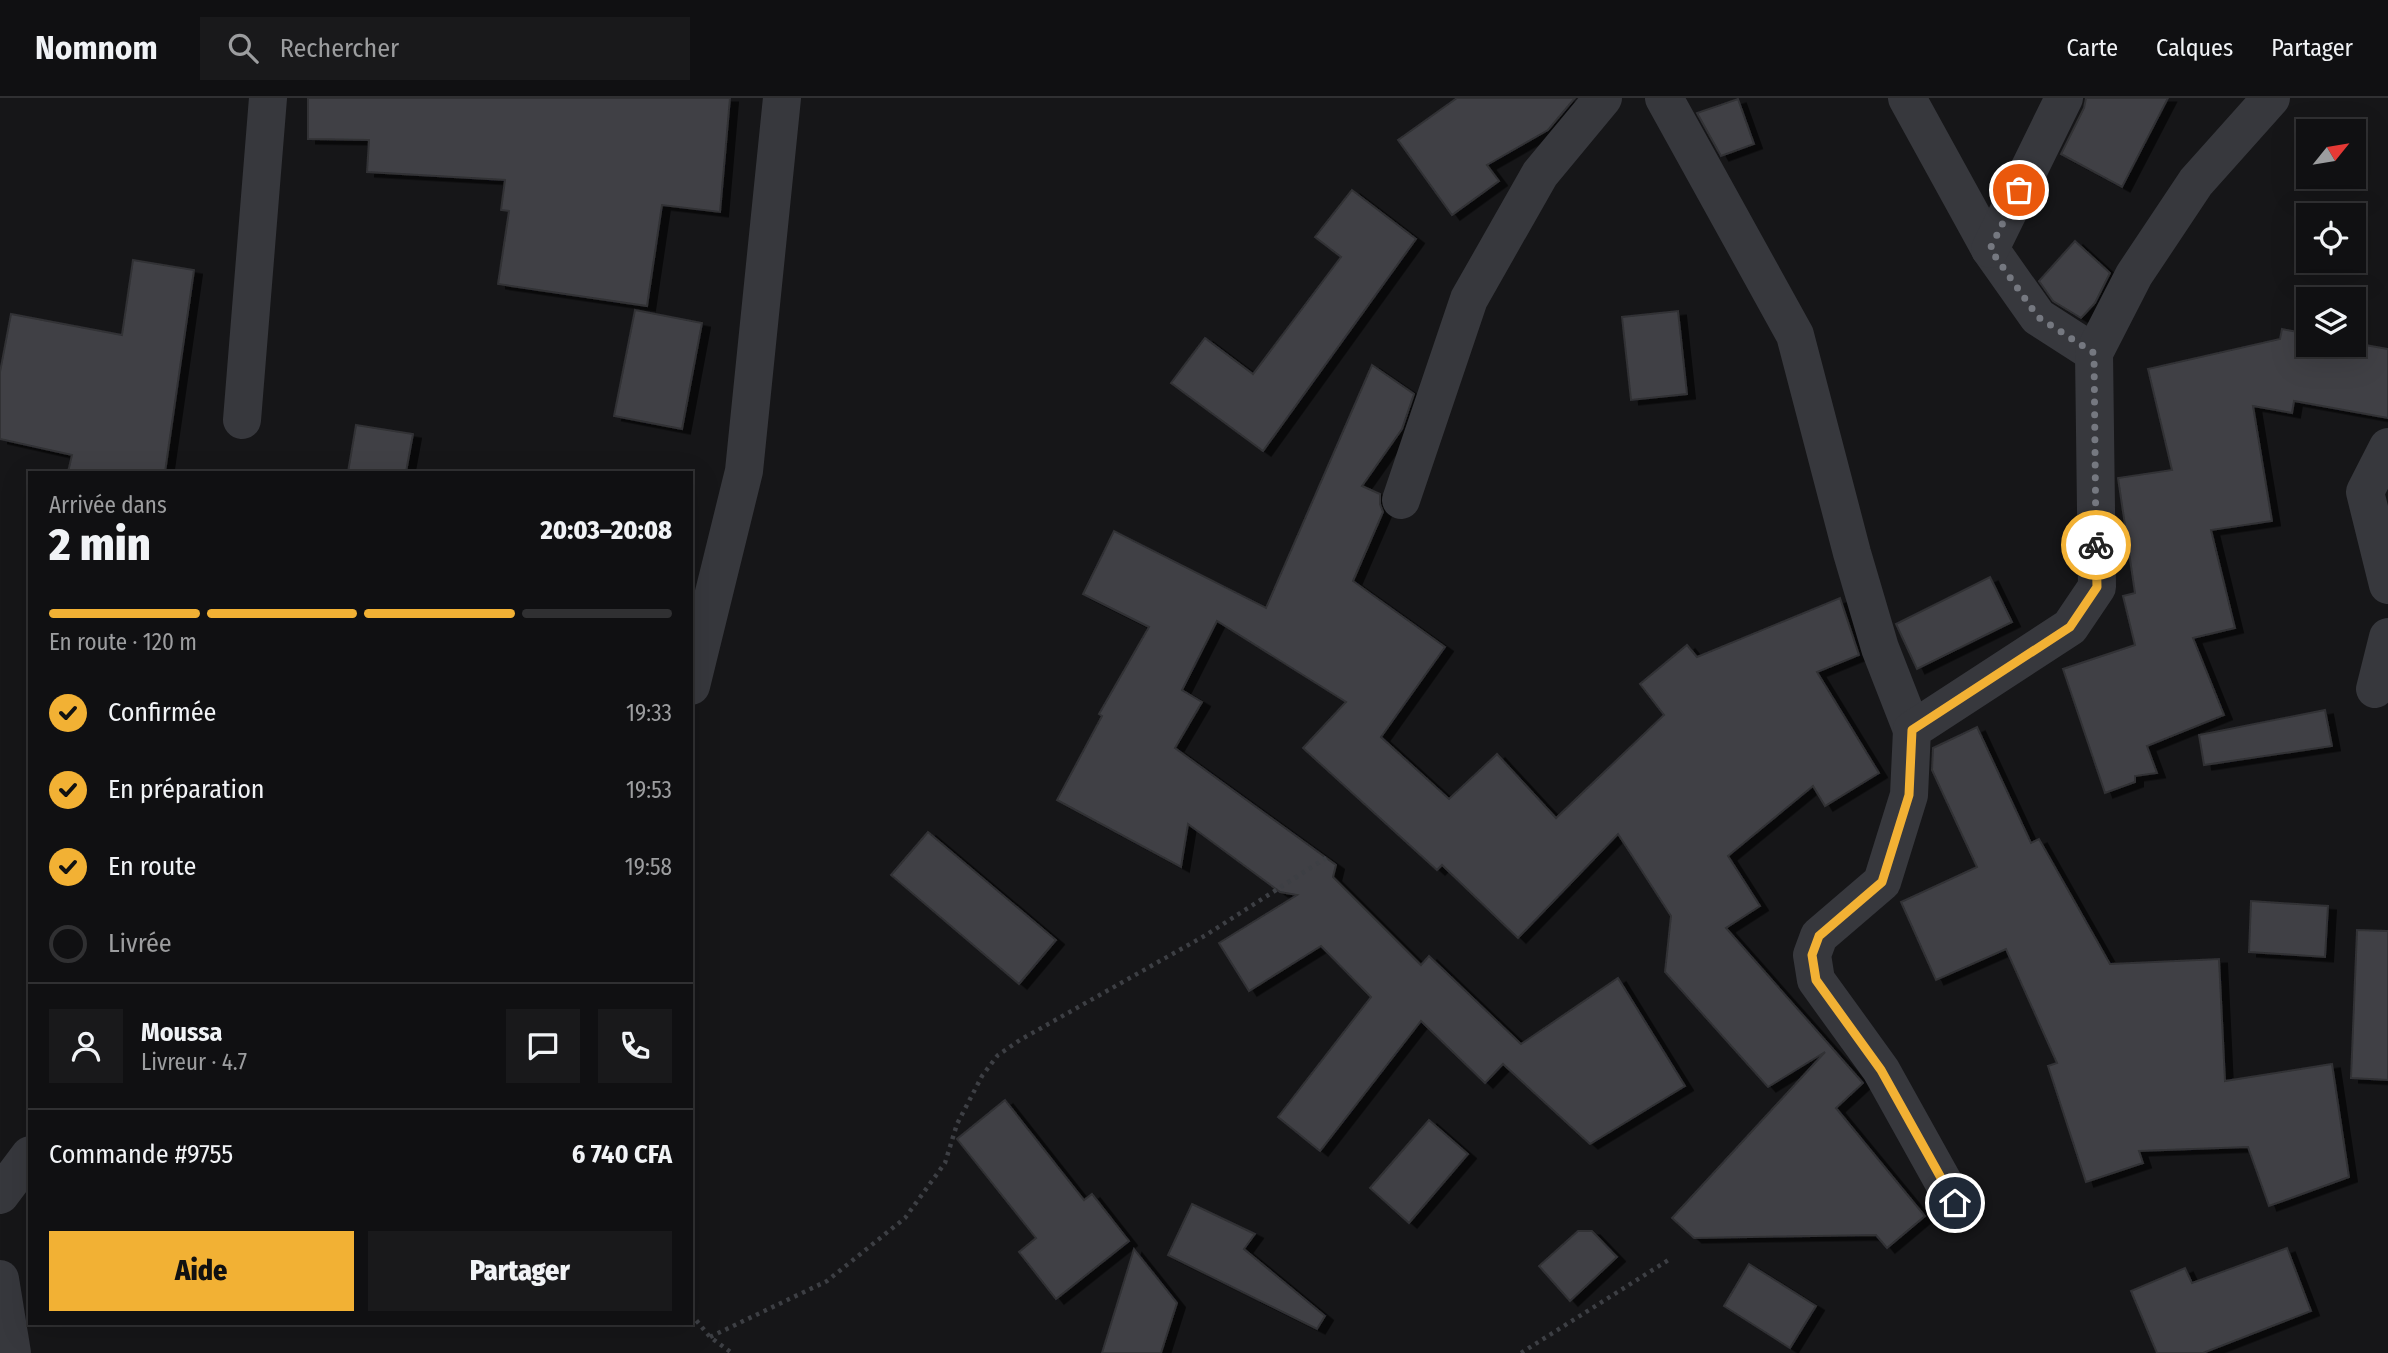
<!DOCTYPE html>
<html lang="fr">
<head>
<meta charset="utf-8">
<style>
	:root { --surface:#101012; --page:#19191b; --text:#f1f3f6; --muted:#9c9d9f; --line:#303032; --accent:#f2b134 }
	body { margin:0; font-family:"Fira Sans Condensed",sans-serif; background:var(--page); color:var(--text); height:100vh; display:flex; flex-direction:column; font-size:26px; white-space:nowrap }
	* { box-sizing:border-box; margin:0 }
	p { font-size:23px; color:var(--muted) }
	.icon { flex:none; width:38px; height:38px; fill:none; stroke:currentColor; stroke-width:2; stroke-linecap:round; stroke-linejoin:round }
	.map { position:relative; flex:1; overflow:hidden }
	.side { position:absolute; left:28px; top:373px; width:665px; height:854px; display:flex; flex-direction:column; background:var(--surface); border-radius:0px; box-shadow:0 7px 28px #0002,0 0 0 2px var(--line) }
	.side>* { flex:none }
	.needle { width:46px; rotate:60deg }
	.fabs { position:absolute; left:2296px; top:21px; display:grid; gap:14px }
	.fabs a { display:grid; place-items:center; width:70px; height:70px; border-radius:0px; background:var(--surface); box-shadow:0 7px 28px #0002,0 0 0 2px var(--line); font-size:35px }
	.pin { position:absolute; display:grid; place-items:center; width:60px; height:60px; color:#fff; margin:-30px; border:4px solid #fff; border-radius:50%; box-shadow:0 2px 7px #0007 }
	.courier { position:absolute; display:grid; place-items:center; width:70px; height:70px; margin:-35px; border:5px solid #f2b134; border-radius:50%; background:#fff; color:#222; box-shadow:0 2px 9px #0007 }
	.headline em { font-style:normal; font-weight:800 }
	.headline div { display:flex; flex-direction:column-reverse }
	.headline { display:flex; align-items:center; justify-content:space-between; height:119px; padding:0 21px }
	h1 { font-size:46px; font-weight:800; line-height:52px }
	.bar { display:grid; grid-template-columns:repeat(4,1fr); gap:10px 7px; align-content:center; height:84px; padding:0 21px }
	.bar i { height:9px; border-radius:5px; background:var(--line) }
	.bar .on { background:var(--accent) }
	.bar p { grid-column:span 4 }
	.line { display:flex; align-items:center; gap:18px; padding:0 21px; border-top:2px solid var(--line) }
	.line div { flex:1 }
	.round { display:grid; place-items:center; flex:none; width:74px; height:74px; border-radius:0px; background:var(--page) }
	ol { padding:0 21px; list-style:none }
	li { display:flex; align-items:center; gap:21px; height:77px }
	li p { margin-inline-start:auto }
	li .icon { padding:7px; border-radius:50%; background:var(--accent); color:#111; stroke-width:4 }
	li:last-child { color:var(--muted) }
	li i { width:38px; height:38px; border:4px solid var(--line); border-radius:50% }
	.action { display:flex; gap:14px; margin-top:auto; padding:14px 21px }
	.action a { flex:1; height:80px; border-radius:0px; background:var(--accent); color:#111; font-size:28px; font-weight:800; line-height:80px; text-align:center }
	.action a+a { background:var(--page); color:var(--text) }
	header { display:flex; align-items:center; gap:42px; box-sizing:border-box; height:98px; padding:0 35px; background:var(--surface); border-bottom:2px solid var(--line) }
	header strong { font-size:33px }
	nav { display:flex; gap:38px; margin-inline-start:auto; font-size:24px }
	.search { width:490px; height:63px; background:var(--page); display:flex; align-items:center; gap:18px; box-sizing:border-box; padding:0 24px; border-radius:0px; color:var(--muted); font-size:26px }
	.map>svg:first-child { display:block }
	.building { fill:#404145; stroke:#303034; stroke-width:2; filter:url(#shadow) }
	.lines { fill:none; stroke-linecap:round; stroke-linejoin:round }
	.path { stroke:#3d3f44; stroke-width:4.5; stroke-dasharray:3.5 5; stroke-linecap:butt }
	.minor { stroke:#37383d; stroke-width:38 }
	.tertiary { stroke:#37383d; stroke-width:38 }
	.done { stroke:#757880; stroke-width:7; stroke-dasharray:0 12.6 }
	.route { stroke:#f2b134; stroke-width:9 }
</style>
</head>
<body>
<header>
<strong>Nomnom</strong>
<div class="search"><svg class="icon" aria-label="search" viewBox="0 0 24 24"><circle cx="10" cy="10" r="6"/><path d="M15 15l6 6"/></svg>Rechercher</div>
<nav><a>Carte</a><a>Calques</a><a>Partager</a></nav>
</header>
<div class="map">
<svg width="2388" height="1255" viewBox="0 0 2388 1255">
	<defs>
		<filter id="shadow"><feDropShadow dx="8" dy="4.5" stdDeviation="0" flood-color="#0009"/></filter>
	</defs>
	<rect width="100%" height="100%" fill="#161618"/>
	<!-- building -->
	<g class="building">
		<polygon points="308,0 730,0 720,114 662,107 647,208 498,186 509,113 501,112 505,82 367,74 369,42 308,41"/>
		<polygon points="1457,0 1575,0 1548,32 1487,67 1499,83 1452,117 1398,42"/>
		<polygon points="2086,0 2168,0 2122,89 2061,56 2084,10"/>
		<polygon points="1738,1 1754,46 1721,58 1697,15"/>
		<polygon points="1352,92 1416,141 1263,353 1171,285 1205,240 1253,276 1341,159 1315,139"/>
		<polygon points="2075,143 2110,175 2095,205 2081,220 2053,203 2039,183"/>
		<polygon points="133,162 194,172 165,374 68,374 72,357 0,341 0,274 11,216 122,237"/>
		<polygon points="635,212 702,225 682,331 614,318"/>
		<polygon points="1678,213 1687,296 1631,302 1622,219"/>
		<polygon points="2282,231 2308,236 2308,247 2354,247 2354,245 2388,251 2388,320 2294,303 2292,315 2253,308 2272,423 2211,432 2235,530 2193,540 2224,617 2147,648 2157,675 2135,678 2135,684 2105,695 2063,571 2135,547 2123,498 2135,495 2118,380 2172,372 2148,271 2280,241"/>
		<polygon points="1372,267 1414,296 1402,331 1362,388 1380,396 1380,406 1383,414 1353,483 1445,549 1381,639 1449,701 1497,656 1556,720 1664,617 1640,586 1687,547 1697,559 1840,500 1859,557 1817,574 1879,675 1825,708 1813,688 1728,758 1760,808 1726,830 1863,985 1836,1010 1925,1118 1887,1150 1876,1137 1694,1140 1672,1120 1825,954 1768,989 1665,874 1671,818 1618,736 1518,840 1442,767 1437,772 1303,650 1346,604 1217,523 1182,592 1202,604 1175,650 1336,767 1333,779 1421,867 1429,858 1521,946 1618,880 1685,988 1590,1046 1503,966 1485,985 1421,923 1320,1053 1278,1019 1371,899 1321,848 1249,893 1219,845 1297,797 1280,794 1188,726 1181,769 1057,702 1102,618 1099,616 1149,529 1083,496 1114,433 1266,510"/>
		<polygon points="356,327 413,336 406,374 348,374"/>
		<polygon points="1990,479 2012,524 1917,571 1896,526"/>
		<polygon points="2325,612 2332,648 2204,667 2199,637"/>
		<polygon points="1977,629 2031,745 2039,741 2110,866 2219,861 2225,983 2332,966 2349,1079 2269,1108 2248,1049 2139,1053 2143,1065 2086,1084 2048,968 2057,965 2006,851 1936,882 1901,804 1977,769 1932,672 1933,650"/>
		<polygon points="928,734 1056,842 1019,886 891,777"/>
		<polygon points="2251,803 2328,808 2325,859 2249,854"/>
		<polygon points="2357,832 2388,833 2388,982 2351,980"/>
		<polygon points="1005,1002 1084,1102 1092,1096 1129,1143 1056,1201 1019,1154 1036,1140 957,1041"/>
		<polygon points="1429,1022 1468,1056 1409,1125 1370,1090"/>
		<polygon points="1192,1106 1255,1136 1244,1151 1325,1218 1317,1231 1168,1157"/>
		<polygon points="1578,1133 1592,1133 1617,1159 1570,1203 1539,1168"/>
		<polygon points="2287,1150 2311,1213 2203,1255 2157,1255 2131,1193 2185,1170 2192,1185"/>
		<polygon points="1134,1151 1177,1205 1161,1255 1102,1255"/>
		<polygon points="1749,1166 1816,1208 1790,1250 1724,1208"/>
	</g>
	<g class="lines">
		<!-- path -->
		<g class="path">
			<polyline points="691,1216 710,1239 732,1255"/>
			<polyline points="710,1239 827,1183 905,1120 945,1065 957,1026 982,978 998,957 1020,942 1206,837 1329,758"/>
			<polyline points="1521,1255 1670,1161"/>
		</g>
		<!-- minor -->
		<g class="minor">
			<polyline points="1664,0 1795,237 1852,455 1880,550 1912,632"/>
			<polyline points="1907,0 1990,151 2038,219 2094,255"/>
			<polyline points="1990,151 2064,0"/>
			<polyline points="242,322 268,0"/>
			<polyline points="2388,349 2365,394 2388,487"/>
			<polyline points="1401,402 1469,201 1540,76 1603,0"/>
			<polyline points="691,588 744,373 782,0"/>
			<polyline points="2375,591 2388,539"/>
			<polyline points="0,1097 30,1057"/>
			<polyline points="1955,1105 1881,972 1816,882 1812,857 1819,838 1882,784 1909,697 1912,632 2070,529 2097,489 2094,255 2134,177 2196,84 2271,0"/>
		</g>
		<!-- tertiary -->
		<polyline class="tertiary" points="0,1181 12,1255"/>
	</g>
	<g class="lines">
		<!-- done -->
		<polyline class="done" points="2019,92 1990,151 2038,219 2094,255 2096,447"/>
		<!-- route -->
		<polyline class="route" points="1955,1105 1881,972 1816,882 1812,857 1819,838 1882,784 1909,697 1912,632 2070,529 2097,489 2096,447"/>
	</g>
</svg>
<div class="fabs">
<a><svg class="needle" viewBox="-14 -14 28 28"><path d="M0-13l5 13h-10z" fill="#e53935"/><path d="M0 13l5-13h-10z" fill="#9c9d9f"/></svg></a>
<a><svg class="icon" aria-label="locate" viewBox="0 0 24 24"><circle cx="12" cy="12" r="6"/><path d="M12 2v4M12 18v4M2 12h4M18 12h4"/></svg></a>
<a><svg class="icon" aria-label="layers" viewBox="0 0 24 24"><path d="M12 4l9 5-9 5-9-5zM3 14l9 5 9-5"/></svg></a>
</div>
<div class="pin" style="left:2019px;top:92px;background:#ea580c"><svg class="icon" aria-label="bag" viewBox="0 0 24 24"><path d="M5 8h14l-1 12H6zM9 8a3 3 0 0 1 6 0"/></svg></div>
<div class="pin" style="left:1955px;top:1105px;background:#1f2937"><svg class="icon" aria-label="home" viewBox="0 0 24 24"><path d="M3 11l9-7 9 7M6 9v11h12V9"/></svg></div>
<div class="courier" style="left:2096px;top:447px"><svg class="icon" aria-label="bike" viewBox="0 0 24 24"><circle cx="6" cy="16" r="4"/><circle cx="18" cy="16" r="4"/><path d="M6 16l4-8h5l3 8M10 8l3 8H6M13 5h3"/></svg></div>
<section class="side">
<div class="headline"><div><h1>2 min</h1><p>Arrivée dans</p></div><em>20:03–20:08</em></div>
<div class="bar"><i class="on"></i><i class="on"></i><i class="on"></i><i></i><p>En route · 120 m</p></div>
<ol>
<li><svg class="icon" aria-label="check" viewBox="0 0 24 24"><path d="M5 12l5 5 9-10"/></svg>Confirmée<p>19:33</p></li>
<li><svg class="icon" aria-label="check" viewBox="0 0 24 24"><path d="M5 12l5 5 9-10"/></svg>En préparation<p>19:53</p></li>
<li><svg class="icon" aria-label="check" viewBox="0 0 24 24"><path d="M5 12l5 5 9-10"/></svg>En route<p>19:58</p></li>
<li><i></i>Livrée</li>
</ol>
<div class="line" style="height:126px"><a class="round"><svg class="icon" aria-label="person" viewBox="0 0 24 24"><circle cx="12" cy="8" r="4"/><path d="M4 21q1-7 8-7t8 7"/></svg></a><div><b>Moussa</b><p>Livreur · 4.7</p></div><a class="round"><svg class="icon" aria-label="chat" viewBox="0 0 24 24"><path d="M4 5h16v11H9l-5 4z"/></svg></a><a class="round"><svg class="icon" aria-label="phone" viewBox="0 0 24 24"><path d="M5 4h4l2 5-3 2q2 4 5 5l2-3 5 2v4C11 20 4 13 5 4z"/></svg></a></div>
<div class="line" style="height:91px"><div>Commande #9755</div><b>6 740 CFA</b></div>
<div class="action"><a>Aide</a><a>Partager</a></div>
</section>
</div>
</body>
</html>
